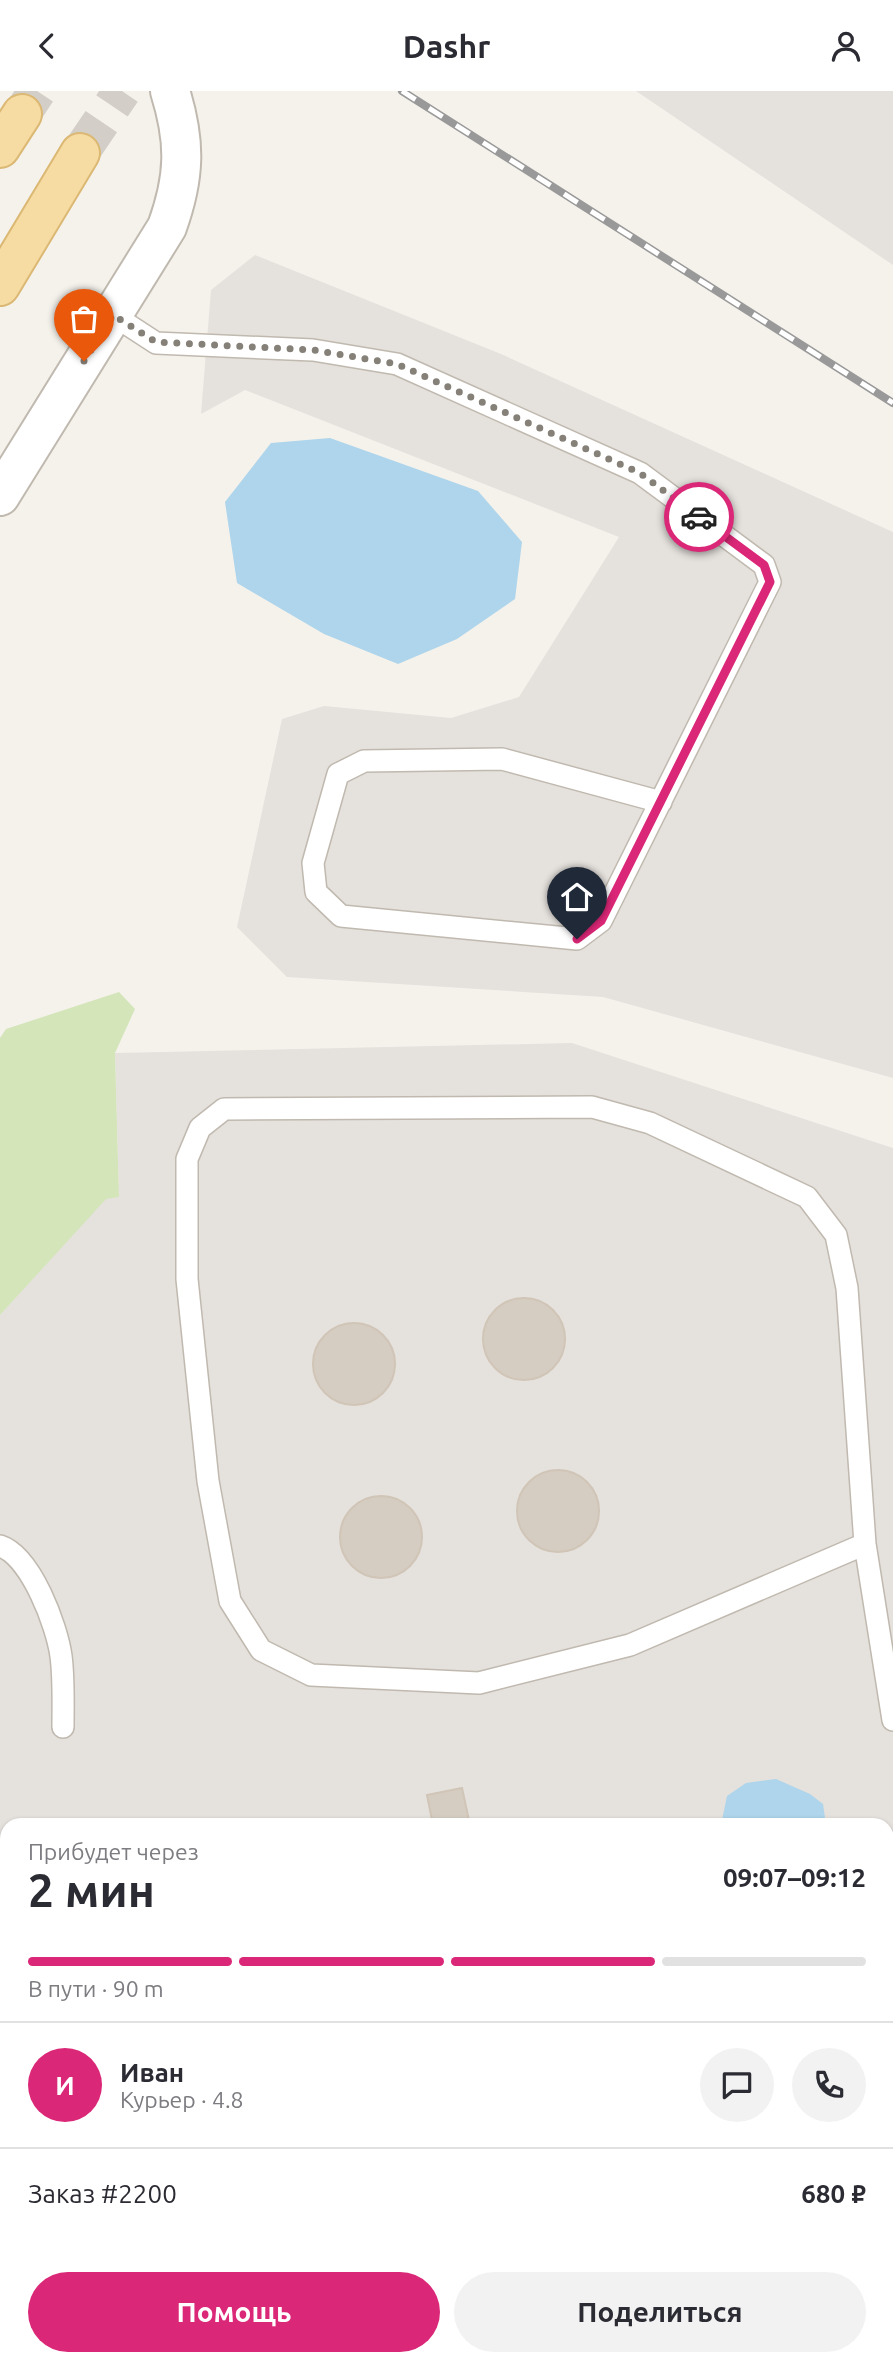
<!DOCTYPE html>
<html lang="ru">
<head>
<meta charset="utf-8">
<style>
	:root { --surface:#fff; --page:#f2f2f3; --text:#2b2b33; --muted:#7c7c81; --line:#e1e1e2; --accent:#db2777 }
	body { margin:0; font-family:Ubuntu,sans-serif; background:var(--page); color:var(--text); height:100vh; display:flex; flex-direction:column; font-size:26px; white-space:nowrap }
	* { box-sizing:border-box; margin:0 }
	p { font-size:23px; color:var(--muted) }
	.icon { flex:none; width:38px; height:38px; fill:none; stroke:currentColor; stroke-width:2; stroke-linecap:round; stroke-linejoin:round }
	.map { position:relative; flex:1; overflow:hidden }
	.details { position:absolute; left:0px; top:1727px; width:894px; height:548px; display:flex; flex-direction:column; background:var(--surface); border-radius:21px 21px 0 0; box-shadow:0 2px 5px #0004 }
	.details>* { flex:none }
	.pin { position:absolute; display:grid; place-items:center; width:60px; height:60px; color:#fff; margin:-72px -30px; border-radius:50% 50% 50% 0; rotate:-45deg; box-shadow:0 0 7px #0007 }
	.pin .icon { rotate:45deg }
	.courier { position:absolute; display:grid; place-items:center; width:70px; height:70px; margin:-35px; border:5px solid #db2777; border-radius:50%; background:#fff; color:#222; box-shadow:0 2px 9px #0007 }
	.overview em { font-style:normal; font-weight:700 }
	.overview div { display:flex; flex-direction:column-reverse }
	.overview { display:flex; align-items:center; justify-content:space-between; height:119px; padding:0 28px }
	h1 { font-size:46px; font-weight:700; line-height:52px }
	.bar { display:grid; grid-template-columns:repeat(4,1fr); gap:10px 7px; align-content:center; height:84px; padding:0 28px }
	.bar i { height:9px; border-radius:5px; background:var(--line) }
	.bar .current { background:var(--accent) }
	.bar p { grid-column:span 4 }
	.line { display:flex; align-items:center; gap:18px; padding:0 28px; border-top:2px solid var(--line) }
	.line div { flex:1 }
	.round { display:grid; place-items:center; flex:none; width:74px; height:74px; border-radius:37px; background:var(--page) }
	.primary-button { display:flex; gap:14px; margin-top:auto; padding:14px 28px }
	.primary-button a { flex:1; height:80px; border-radius:42px; background:var(--accent); color:#fff; font-size:28px; font-weight:700; line-height:80px; text-align:center }
	.primary-button a+a { background:var(--page); color:var(--text) }
	header { display:flex; justify-content:space-between; align-items:center; height:91px; padding:0 28px; background:var(--surface); font-size:32px; font-weight:700 }
	.map>svg:first-child { display:block }
	.industrial { fill:#e5e1dd; fill-rule:evenodd }
	.green { fill:#d3e5b9 }
	.water { fill:#aed5eb }
	.building { fill:#d6cdc2; stroke:#d0c5b6; stroke-width:2 }
	.lines { fill:none; stroke-linecap:round; stroke-linejoin:round }
	.primary-tunnel { stroke:#d3cfc8; stroke-width:38; stroke-dasharray:38 19; stroke-linecap:butt }
	.service-casing { stroke:#c0b9af; stroke-width:24 }
	.tertiary-casing { stroke:#c0b9af; stroke-width:42 }
	.primary-casing { stroke:#dbb874; stroke-width:42 }
	.service { stroke:#fff; stroke-width:21 }
	.tertiary { stroke:#fff; stroke-width:38 }
	.primary { stroke:#f6dca3; stroke-width:38 }
	.rail-casing { stroke:#999; stroke-width:8 }
	.rail { stroke:#fff; stroke-width:5; stroke-dasharray:16; stroke-linecap:butt }
	.done { stroke:#858078; stroke-width:7; stroke-dasharray:0 12.6 }
	.route { stroke:#db2777; stroke-width:9 }
</style>
</head>
<body>
<header><svg class="icon" aria-label="back" viewBox="0 0 24 24"><path d="M15 5l-7 7 7 7"/></svg>Dashr<svg class="icon" aria-label="person" viewBox="0 0 24 24"><circle cx="12" cy="8" r="4"/><path d="M4 21q1-7 8-7t8 7"/></svg></header>
<div class="map">
<svg width="893" height="2274" viewBox="0 0 893 2274">
	<rect width="100%" height="100%" fill="#f5f2ec"/>
	<!-- industrial -->
	<g class="industrial">
		<polygon points="636,0 893,0 893,174"/>
		<polygon points="255,164 501,263 893,441 893,987 603,906 287,886 237,836 282,628 324,615 451,627 519,606 619,446 245,299 201,323 211,199"/>
		<path d="M572,952L893,1057V2274H0V1224L106,1107L119,1106L115,962ZM7,1734H887V2268H7Z"/>
	</g>
	<!-- green -->
	<polygon class="green" points="119,901 135,918 115,962 119,1106 106,1108 0,1224 0,947 6,938"/>
	<!-- water -->
	<g class="water">
		<polygon points="330,347 478,400 522,451 515,508 457,548 398,573 324,543 237,492 225,411 271,352"/>
		<polygon points="776,1688 810,1703 823,1713 826,1734 721,1734 727,1705 746,1692"/>
	</g>
	<!-- building -->
	<g class="building">
		<circle cx="524" cy="1248" r="41"/>
		<circle cx="354" cy="1273" r="41"/>
		<circle cx="558" cy="1420" r="41"/>
		<circle cx="381" cy="1446" r="41"/>
		<polygon points="462,1697 470,1734 433,1734 427,1704"/>
		<polygon points="233,2268 255,2268 241,2274 236,2274"/>
	</g>
	<g class="lines">
		<!-- primary-tunnel -->
		<g class="primary-tunnel">
			<polyline points="22,23 37,0"/>
			<polyline points="80,62 122,0"/>
		</g>
		<!-- service casing -->
		<g class="service-casing">
			<g id="service">
				<polyline points="113,224 156,252 313,259 397,273 640,382 764,474 770,491 601,830 577,848 341,825 316,801 313,772 338,683 364,670 502,668 661,711"/>
				<polyline points="865,1453 630,1554 479,1592 311,1584 261,1559 230,1510 208,1390 187,1188 187,1068 200,1037 224,1018 592,1016 650,1032 807,1106 836,1144 847,1197 865,1453 893,1629"/>
				<path d="M0,1455C31,1465 57,1535 61,1565C64,1588 63,1613 63,1636"/>
				<polyline points="0,1944 7,1949"/>
				<polyline points="887,2003 893,2005"/>
				<polyline points="0,2181 7,2175"/>
				<polyline points="158,2268 161,2274"/>
				<polyline points="553,2268 576,2274"/>
				<polyline points="459,2274 484,2268"/>
			</g>
		</g>
		<!-- tertiary casing -->
		<g class="tertiary-casing">
			<path id="tertiary" d="M0,405L167,136C185,86 186,51 170,0"/>
		</g>
		<!-- primary casing -->
		<g class="primary-casing">
			<g id="primary">
				<polyline points="0,57 22,23"/>
				<polyline points="0,195 80,62"/>
			</g>
		</g>
		<!-- service -->
		<use href="#service" class="service"/>
		<!-- tertiary -->
		<use href="#tertiary" class="tertiary"/>
		<!-- primary -->
		<use href="#primary" class="primary"/>
		<!-- rail casing -->
		<g class="rail-casing">
			<polyline id="rail" points="402,0 893,312"/>
		</g>
		<!-- rail -->
		<use href="#rail" class="rail"/>
	</g>
	<g class="lines">
		<!-- done -->
		<polyline class="done" points="84,270 113,224 156,251 313,259 397,273 640,382 699,426"/>
		<!-- route -->
		<polyline class="route" points="577,848 601,830 770,491 764,474 699,426"/>
	</g>
</svg>
<div class="pin" style="left:84px;top:270px;background:#ea580c"><svg class="icon" aria-label="bag" viewBox="0 0 24 24"><path d="M5 8h14l-1 12H6zM9 8a3 3 0 0 1 6 0"/></svg></div>
<div class="pin" style="left:577px;top:848px;background:#1f2937"><svg class="icon" aria-label="home" viewBox="0 0 24 24"><path d="M3 11l9-7 9 7M6 9v11h12V9"/></svg></div>
<div class="courier" style="left:699px;top:426px"><svg class="icon" aria-label="car" viewBox="0 0 24 24"><path d="M5 17H2v-5l4-1 3-4h7l3 4 3 1v5h-3M9 17h6M6 11h13"/><circle cx="7" cy="17" r="2"/><circle cx="17" cy="17" r="2"/></svg></div>
<section class="details">
<div class="overview"><div><h1>2 мин</h1><p>Прибудет через</p></div><em>09:07–09:12</em></div>
<div class="bar"><i class="current"></i><i class="current"></i><i class="current"></i><i></i><p>В пути · 90 m</p></div>
<div class="line" style="height:126px"><b class="round" style="background:var(--accent);color:#fff">И</b><div><b>Иван</b><p>Курьер · 4.8</p></div><a class="round"><svg class="icon" aria-label="chat" viewBox="0 0 24 24"><path d="M4 5h16v11H9l-5 4z"/></svg></a><a class="round"><svg class="icon" aria-label="phone" viewBox="0 0 24 24"><path d="M5 4h4l2 5-3 2q2 4 5 5l2-3 5 2v4C11 20 4 13 5 4z"/></svg></a></div>
<div class="line" style="height:91px"><div>Заказ #2200</div><b>680 ₽</b></div>
<div class="primary-button"><a>Помощь</a><a>Поделиться</a></div>
</section>
</div>
</body>
</html>
